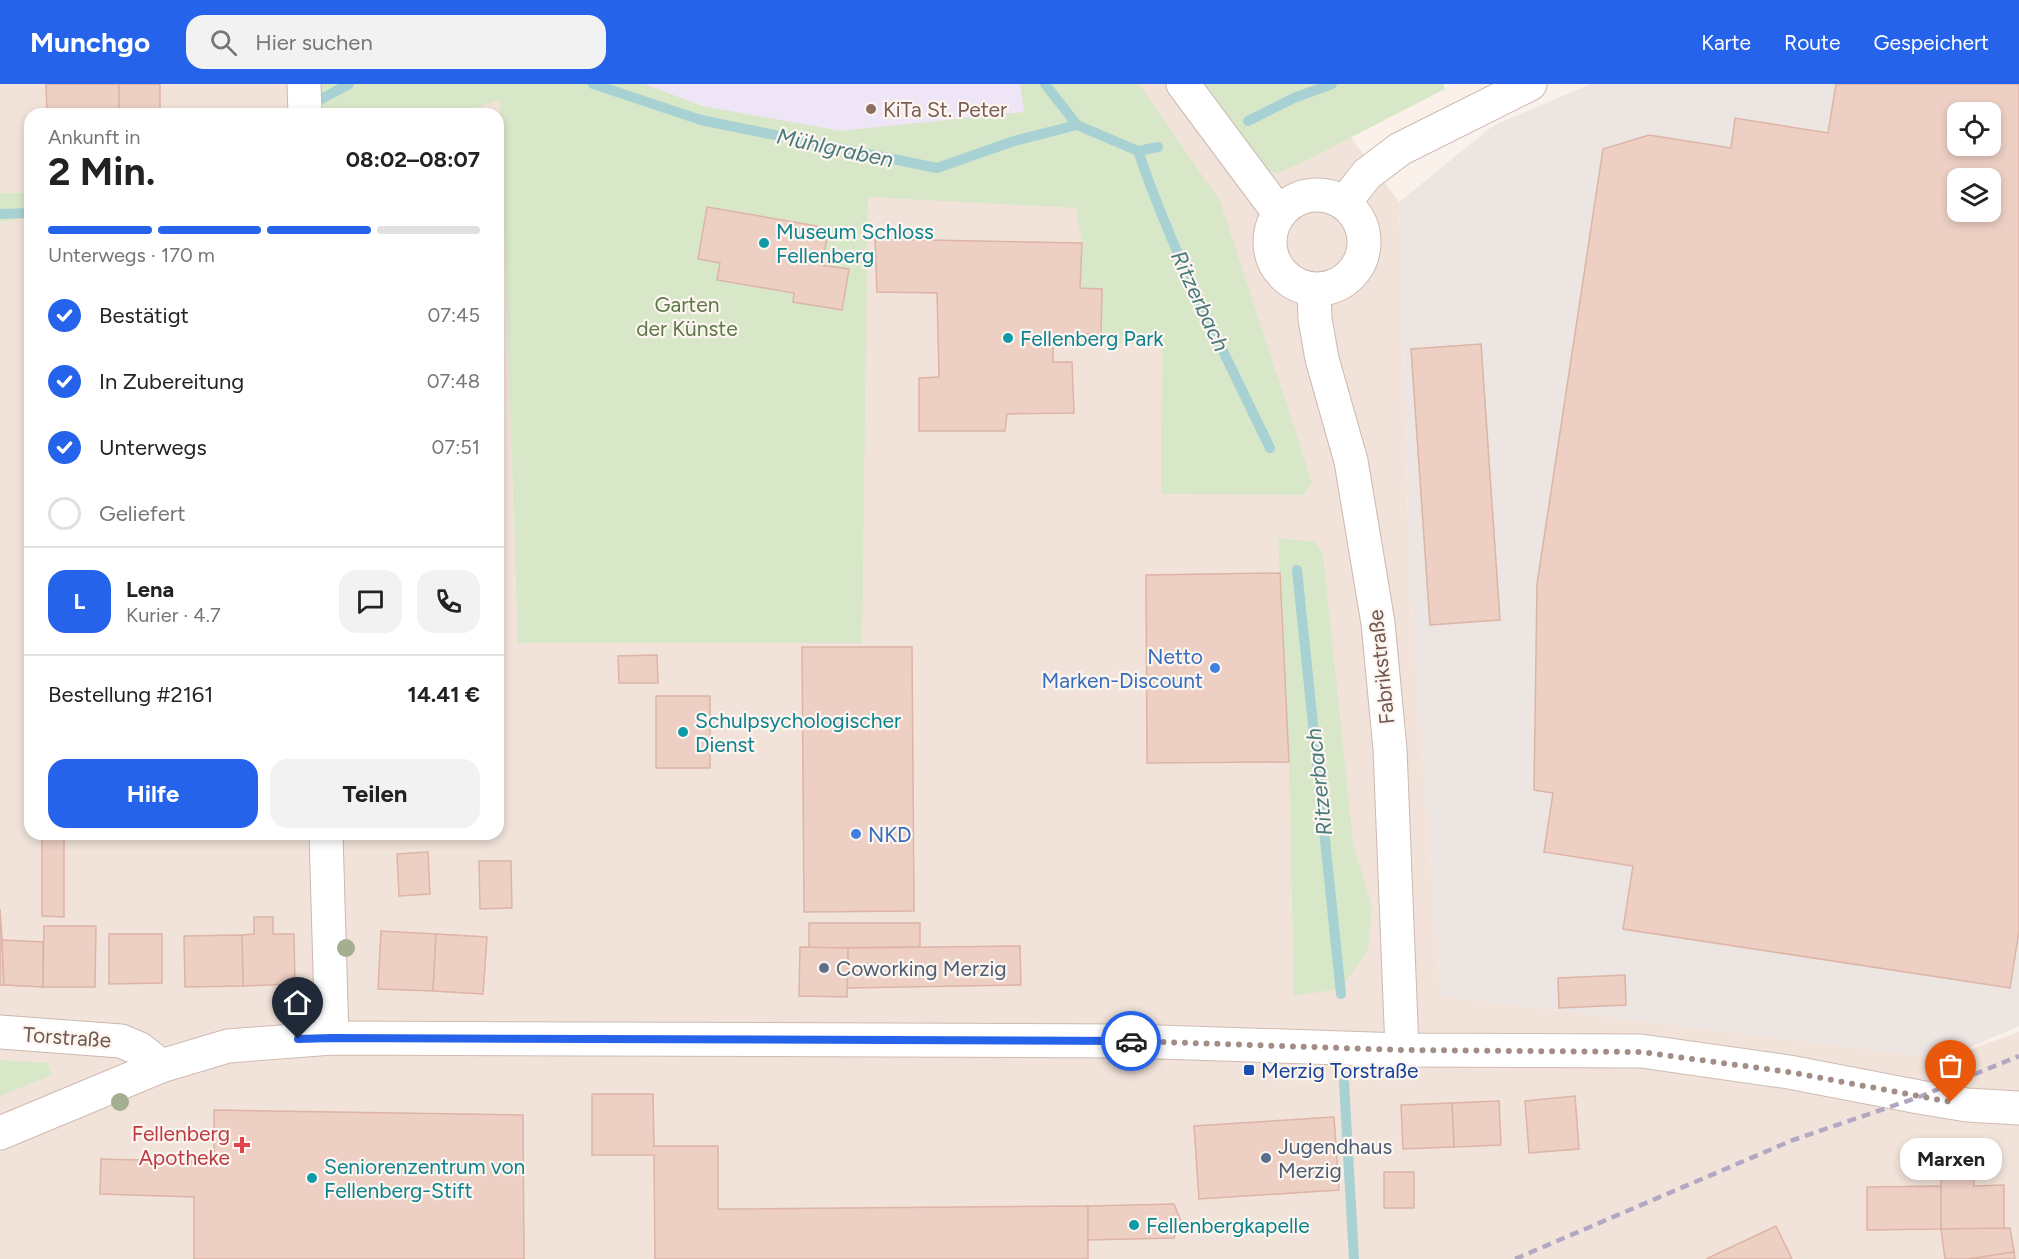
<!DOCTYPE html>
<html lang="de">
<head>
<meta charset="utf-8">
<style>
	:root { --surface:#fff; --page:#f2f2f2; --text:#222; --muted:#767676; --line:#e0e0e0; --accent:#2563eb }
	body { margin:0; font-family:Figtree,sans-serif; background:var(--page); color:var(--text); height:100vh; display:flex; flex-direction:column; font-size:22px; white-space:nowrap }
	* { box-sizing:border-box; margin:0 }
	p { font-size:20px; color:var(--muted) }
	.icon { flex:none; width:33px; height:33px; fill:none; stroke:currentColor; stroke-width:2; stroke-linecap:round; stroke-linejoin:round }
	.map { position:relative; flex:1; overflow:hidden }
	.sheet { position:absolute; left:24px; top:24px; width:480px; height:732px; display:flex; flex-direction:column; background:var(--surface); border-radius:18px; box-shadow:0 3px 9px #0003 }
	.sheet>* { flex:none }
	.buttons { position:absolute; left:1947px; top:18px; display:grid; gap:12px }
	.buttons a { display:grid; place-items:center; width:54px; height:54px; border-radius:12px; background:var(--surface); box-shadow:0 3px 9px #0003; font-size:30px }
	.pin { position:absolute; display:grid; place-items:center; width:51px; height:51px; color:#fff; margin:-62px -26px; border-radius:50% 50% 50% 0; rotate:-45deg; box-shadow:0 0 6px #0007 }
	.pin .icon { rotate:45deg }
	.courier { position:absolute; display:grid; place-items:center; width:60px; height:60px; margin:-30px; border:4px solid #2563eb; border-radius:50%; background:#fff; color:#222; box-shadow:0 2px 8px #0007 }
	.bubble { position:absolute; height:42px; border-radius:18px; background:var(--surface); box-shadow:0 3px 9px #0003; font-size:20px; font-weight:700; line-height:42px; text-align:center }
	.overview em { font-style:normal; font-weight:700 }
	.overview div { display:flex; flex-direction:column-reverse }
	.overview { display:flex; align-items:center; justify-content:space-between; height:102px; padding:0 24px }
	h1 { font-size:39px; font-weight:700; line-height:45px }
	.bar { display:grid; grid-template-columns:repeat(4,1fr); gap:9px 6px; align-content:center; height:72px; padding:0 24px }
	.bar i { height:8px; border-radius:4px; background:var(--line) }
	.bar .current { background:var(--accent) }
	.bar p { grid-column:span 4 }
	.line { display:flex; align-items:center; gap:15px; padding:0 24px; border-top:2px solid var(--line) }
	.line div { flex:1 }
	.round { display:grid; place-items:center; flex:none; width:63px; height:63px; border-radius:18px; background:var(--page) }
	ol { padding:0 24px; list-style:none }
	li { display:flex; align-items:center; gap:18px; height:66px }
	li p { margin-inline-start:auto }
	li .icon { padding:6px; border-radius:50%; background:var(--accent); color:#fff; stroke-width:4 }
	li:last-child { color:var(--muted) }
	li i { width:33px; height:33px; border:3px solid var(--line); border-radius:50% }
	.primary-button { display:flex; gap:12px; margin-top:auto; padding:12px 24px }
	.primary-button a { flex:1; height:69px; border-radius:18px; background:var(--accent); color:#fff; font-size:24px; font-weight:700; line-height:69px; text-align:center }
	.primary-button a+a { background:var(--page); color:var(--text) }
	header { display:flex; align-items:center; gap:36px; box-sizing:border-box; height:84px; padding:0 30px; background:var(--accent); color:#fff }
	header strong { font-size:28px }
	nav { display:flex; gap:33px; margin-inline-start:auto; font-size:21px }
	.search { width:420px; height:54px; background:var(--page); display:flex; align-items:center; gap:15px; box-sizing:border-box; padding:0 21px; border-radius:18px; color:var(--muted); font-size:22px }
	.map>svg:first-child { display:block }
	.residential { fill:#f1e3d9; fill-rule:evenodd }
	.industrial { fill:#ece5e2; fill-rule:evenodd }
	.education { fill:#eee6f7 }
	.green { fill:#d9e7c9 }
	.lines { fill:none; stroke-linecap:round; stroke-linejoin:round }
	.stream { stroke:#a7d1d3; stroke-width:10 }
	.building { fill:#edcfc4; stroke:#ddb4a6; stroke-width:1.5; fill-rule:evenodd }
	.street-casing { stroke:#cbb9b0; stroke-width:35 }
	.secondary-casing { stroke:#cfbbb1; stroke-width:35 }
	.street { stroke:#fff; stroke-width:33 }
	.secondary { stroke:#fff; stroke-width:33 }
	.rail { stroke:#b3a8c3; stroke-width:4.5; stroke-dasharray:9 6; stroke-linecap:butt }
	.tree { fill:#a4ae91 }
	.done { stroke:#a28e86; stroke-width:6; stroke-dasharray:0 10.8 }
	.route { stroke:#2563eb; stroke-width:8 }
	.education-dot { fill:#8d6e63; stroke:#fdf6f0; stroke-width:2 }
	.culture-dot { fill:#0f9aa8; stroke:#fdf6f0; stroke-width:2 }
	.shop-dot { fill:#3f7fe0; stroke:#fdf6f0; stroke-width:2 }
	.service-dot { fill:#5c6f8a; stroke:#fdf6f0; stroke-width:2 }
	.transit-dot { fill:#1a4fb4; stroke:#fdf6f0; stroke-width:2 }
	.health-dot { fill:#e0444e; stroke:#fdf6f0; stroke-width:2 }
	.labels { text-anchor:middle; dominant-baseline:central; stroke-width:4.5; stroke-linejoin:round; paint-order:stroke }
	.education-label { font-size:21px; fill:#785e54; stroke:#fdf6f0; text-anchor:start }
	.culture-label { font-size:21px; fill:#0d838f; stroke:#fdf6f0; text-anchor:start }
	.park-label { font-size:21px; fill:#5d7749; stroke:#fdf6f0 }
	.shop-label { font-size:21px; fill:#366cbe; stroke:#fdf6f0; text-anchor:end }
	.street-label { font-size:21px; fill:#725850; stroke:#fdf6f0 }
	.service-label { font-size:21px; fill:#4e5e75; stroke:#fdf6f0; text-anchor:start }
	.transit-label { font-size:21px; fill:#164399; stroke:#fdf6f0; text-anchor:start }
	.health-label { font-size:21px; fill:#be3a42; stroke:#fdf6f0; text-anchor:end }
	.water-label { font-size:22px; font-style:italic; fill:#487a7c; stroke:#fdf6f0 }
</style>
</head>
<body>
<header>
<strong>Munchgo</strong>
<div class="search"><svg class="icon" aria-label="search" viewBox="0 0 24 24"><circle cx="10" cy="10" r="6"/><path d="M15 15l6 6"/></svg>Hier suchen</div>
<nav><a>Karte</a><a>Route</a><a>Gespeichert</a></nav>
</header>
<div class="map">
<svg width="2019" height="1175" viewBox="0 0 2019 1175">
	<rect width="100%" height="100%" fill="#faf2ea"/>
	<!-- residential -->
	<path class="residential" d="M0,0H1311L1399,118L1410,510L1441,912L1943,975L2019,948V1175H0ZM30,30H498V750H30Z"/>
	<!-- industrial -->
	<path class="industrial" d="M1591,0H2019V942L1943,975L1441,912L1410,510L1399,118L1494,41ZM1958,28H1990V62H1958ZM1958,94H1990V128H1958Z"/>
	<!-- education -->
	<polygon class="education" points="646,0 1020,0 1025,28 840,47 702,22"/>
	<!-- green -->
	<g class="green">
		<polygon points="316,0 644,0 702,22 840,47 1024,28 1020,0 1139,0 1220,117 1312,398 1303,411 1161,410 1162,261 1101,259 1102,205 1080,204 1082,159 1076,124 868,113 862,559 518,559 500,16 463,27 442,30 310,30"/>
		<polygon points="1199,0 1443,0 1445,5 1299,80 1277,89 1265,86"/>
		<polygon points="0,109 30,109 30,133 0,138"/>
		<polygon points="1278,454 1315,458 1323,470 1353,758 1372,824 1368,865 1351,891 1333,906 1294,912 1289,678"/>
		<polygon points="0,976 48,979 52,991 0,1012"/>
	</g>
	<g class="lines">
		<!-- stream -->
		<g class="stream">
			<polyline points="593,0 701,36 937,84 1014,57 1077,41"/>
			<polyline points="1045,0 1077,41 1138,67 1158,63"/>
			<polyline points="310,21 349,0"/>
			<polyline points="1248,37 1294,14 1332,0"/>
			<path d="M1138,67C1173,170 1223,266 1270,364"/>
			<polyline points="0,130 30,129"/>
			<polyline points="1297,486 1341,910"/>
			<polyline points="1344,998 1354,1175"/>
		</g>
	</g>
	<!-- building -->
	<g class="building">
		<polygon points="46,0 119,0 119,30 47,30"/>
		<rect x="119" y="0" width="41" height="30"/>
		<path d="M1836,0H2019V847L2010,904L1623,845L1633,782L1544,768L1553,709L1534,706L1537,500L1603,65L1649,51L1731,64L1735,34L1828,49ZM1958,28H1990V62H1958ZM1958,94H1990V128H1958Z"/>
		<polygon points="707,123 829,144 822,181 849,185 842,226 793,218 794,209 717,196 720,179 698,175"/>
		<polygon points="875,155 1082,159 1080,204 1102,205 1101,250 1077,250 1078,258 1053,259 1053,278 1072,278 1074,329 1007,330 1005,347 919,347 919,294 939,293 937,209 877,208"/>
		<polygon points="1481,260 1500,536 1430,541 1411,265"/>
		<polygon points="1280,489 1289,678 1147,679 1146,491"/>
		<polygon points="802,563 912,563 914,827 804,828"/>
		<polygon points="657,571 658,599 619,599 618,572"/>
		<rect x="656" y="612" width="54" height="72"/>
		<polygon points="42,750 64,750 64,833 42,832"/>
		<polygon points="428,768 430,810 399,812 397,770"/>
		<polygon points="479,777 511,777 512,824 480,825"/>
		<polygon points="0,825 2,856 4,901 0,901"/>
		<polygon points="254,833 273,833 273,850 294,850 295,900 243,902 242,851 254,850"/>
		<polygon points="809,839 920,839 920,863 809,864"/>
		<polygon points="44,842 96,842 95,903 43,903"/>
		<polygon points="381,847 436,850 433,907 378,905"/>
		<polygon points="109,850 162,850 162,899 109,900"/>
		<polygon points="436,850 487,853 483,910 433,907"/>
		<polygon points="242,851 243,902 185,903 184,852"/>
		<polygon points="2,856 43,858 43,903 4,901"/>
		<polygon points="1020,862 1021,901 847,904 848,864"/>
		<polygon points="800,863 848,864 847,913 799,912"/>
		<polygon points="1625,891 1626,921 1559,924 1558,894"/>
		<polygon points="592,1010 653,1010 654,1062 718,1062 718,1125 1088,1122 1088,1175 655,1175 654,1071 592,1071"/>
		<polygon points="1575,1012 1579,1065 1529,1069 1525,1017"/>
		<polygon points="1499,1017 1501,1061 1454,1063 1452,1019"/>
		<polygon points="1452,1019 1454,1063 1403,1065 1401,1021"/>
		<polygon points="214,1026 523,1031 524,1175 194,1175 194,1113 100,1110 101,1075 214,1078"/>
		<polygon points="1334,1033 1339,1106 1199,1115 1194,1042"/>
		<polygon points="1974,1077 1974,1102 2004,1101 2004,1145 1941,1145 1941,1078"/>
		<rect x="1384" y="1088" width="30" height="36"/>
		<polygon points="1941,1102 1941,1145 1867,1146 1867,1103"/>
		<polygon points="1174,1120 1181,1137 1174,1154 1088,1156 1088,1122"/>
		<polygon points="1776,1142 1792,1175 1706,1175"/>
		<polygon points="2010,1144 2014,1168 1969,1175 1945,1175 1941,1145"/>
		<polygon points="2014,1168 2015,1175 1969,1175"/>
	</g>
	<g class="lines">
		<!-- street casing -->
		<g class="street-casing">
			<g id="street">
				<polyline points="304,0 305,30"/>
				<polyline points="1183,0 1279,129"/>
				<circle cx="1317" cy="158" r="47"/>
				<polyline points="1344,119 1367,90 1400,65 1530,0"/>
				<polyline points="1314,207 1315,235 1322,275 1351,377 1378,539 1390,665 1402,966"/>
				<polyline points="326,750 332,954"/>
				<polyline points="0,948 121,957 140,965 161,982"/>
			</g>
		</g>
		<!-- secondary casing -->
		<g class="secondary-casing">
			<polyline id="secondary" points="0,1049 161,982 228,962 332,954 1130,957 1402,966 1641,967 1789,988 1919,1013 1967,1021 2019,1024"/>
		</g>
		<!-- street -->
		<use href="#street" class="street"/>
		<!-- secondary -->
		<use href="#secondary" class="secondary"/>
		<!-- rail -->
		<polyline class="rail" points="1515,1175 1793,1056 1919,1013 2019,972"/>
	</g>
	<!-- trees -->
	<g class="tree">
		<circle cx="346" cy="864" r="9"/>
		<circle cx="120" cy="1018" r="9"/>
	</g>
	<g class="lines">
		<!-- done -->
		<polyline class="done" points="1131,957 1402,966 1641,968 1789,988 1951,1018"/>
		<!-- route -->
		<polyline class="route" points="298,955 332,954 1131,957"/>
	</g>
	<!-- markers -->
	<circle class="education-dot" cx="871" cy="25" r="6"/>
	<g class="culture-dot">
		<circle cx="764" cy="159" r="6"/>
		<circle cx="1008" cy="254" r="6"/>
		<circle cx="683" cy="648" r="6"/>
		<circle cx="312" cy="1094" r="6"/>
		<circle cx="1134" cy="1141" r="6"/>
	</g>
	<g class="shop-dot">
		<circle cx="1215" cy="584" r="6"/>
		<circle cx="856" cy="750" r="6"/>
	</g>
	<g class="service-dot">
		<circle cx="824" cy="884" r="6"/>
		<circle cx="1266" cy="1074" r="6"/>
	</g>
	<rect class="transit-dot" x="1243" y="980" width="12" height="12" rx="3"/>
	<path class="health-dot" d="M239 1052h6v6h6v6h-6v6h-6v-6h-6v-6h6z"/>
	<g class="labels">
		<!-- education labels -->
		<g class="education-label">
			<text x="883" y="25">KiTa St. Peter</text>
		</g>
		<!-- culture labels -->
		<g class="culture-label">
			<text x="776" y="147">Museum Schloss<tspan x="776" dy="24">Fellenberg</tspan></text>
			<text x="1020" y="254">Fellenberg Park</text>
			<text x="695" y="636">Schulpsychologischer<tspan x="695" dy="24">Dienst</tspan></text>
			<text x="324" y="1082">Seniorenzentrum von<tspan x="324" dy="24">Fellenberg-Stift</tspan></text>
			<text x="1146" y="1141">Fellenbergkapelle</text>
		</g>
		<!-- park labels -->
		<g class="park-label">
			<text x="687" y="220">Garten<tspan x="687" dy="24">der Künste</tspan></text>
		</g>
		<!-- shop labels -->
		<g class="shop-label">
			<text x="1203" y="572">Netto<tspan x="1203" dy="24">Marken-Discount</tspan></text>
			<text x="868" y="750" text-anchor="start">NKD</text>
		</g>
		<!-- street labels -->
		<g class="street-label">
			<text transform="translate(1381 583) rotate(-96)">Fabrikstraße</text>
			<text transform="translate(67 953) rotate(4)">Torstraße</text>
		</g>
		<!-- service labels -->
		<g class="service-label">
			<text x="836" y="884">Coworking Merzig</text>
			<text x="1278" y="1062">Jugendhaus<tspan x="1278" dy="24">Merzig</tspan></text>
		</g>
		<!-- transit labels -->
		<g class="transit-label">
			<text x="1261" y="986">Merzig Torstraße</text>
		</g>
		<!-- health labels -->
		<g class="health-label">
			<text x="230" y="1049">Fellenberg<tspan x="230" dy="24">Apotheke</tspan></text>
		</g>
		<!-- water labels -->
		<g class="water-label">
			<text transform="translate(835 64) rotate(12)">Mühlgraben</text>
			<text transform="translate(1200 217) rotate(65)">Ritzerbach</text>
			<text transform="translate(1319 698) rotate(-96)">Ritzerbach</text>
		</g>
	</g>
</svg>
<div class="buttons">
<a><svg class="icon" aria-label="locate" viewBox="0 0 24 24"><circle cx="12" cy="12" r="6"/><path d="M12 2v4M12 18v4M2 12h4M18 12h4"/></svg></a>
<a><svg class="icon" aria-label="layers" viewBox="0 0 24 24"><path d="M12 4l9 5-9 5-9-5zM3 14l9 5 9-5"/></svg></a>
</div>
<div class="pin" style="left:1951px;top:1018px;background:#ea580c"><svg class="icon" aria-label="bag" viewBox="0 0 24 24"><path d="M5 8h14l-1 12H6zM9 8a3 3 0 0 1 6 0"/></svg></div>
<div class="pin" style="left:298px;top:955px;background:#1f2937"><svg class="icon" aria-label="home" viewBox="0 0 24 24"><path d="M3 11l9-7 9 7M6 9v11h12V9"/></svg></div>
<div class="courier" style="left:1131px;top:957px"><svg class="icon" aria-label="car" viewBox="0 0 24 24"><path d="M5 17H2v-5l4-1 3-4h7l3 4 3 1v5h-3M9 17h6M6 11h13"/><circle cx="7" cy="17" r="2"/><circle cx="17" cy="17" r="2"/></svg></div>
<div class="bubble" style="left:1900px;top:1054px;width:102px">Marxen</div>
<section class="sheet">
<div class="overview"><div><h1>2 Min.</h1><p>Ankunft in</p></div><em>08:02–08:07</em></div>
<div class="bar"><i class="current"></i><i class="current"></i><i class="current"></i><i></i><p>Unterwegs · 170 m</p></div>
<ol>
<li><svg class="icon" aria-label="check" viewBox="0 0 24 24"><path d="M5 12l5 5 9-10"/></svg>Bestätigt<p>07:45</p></li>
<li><svg class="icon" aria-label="check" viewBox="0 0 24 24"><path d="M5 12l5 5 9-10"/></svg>In Zubereitung<p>07:48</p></li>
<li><svg class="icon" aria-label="check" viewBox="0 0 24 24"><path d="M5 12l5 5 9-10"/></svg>Unterwegs<p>07:51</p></li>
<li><i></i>Geliefert</li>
</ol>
<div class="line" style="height:108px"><b class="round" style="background:var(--accent);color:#fff">L</b><div><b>Lena</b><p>Kurier · 4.7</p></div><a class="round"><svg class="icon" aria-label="chat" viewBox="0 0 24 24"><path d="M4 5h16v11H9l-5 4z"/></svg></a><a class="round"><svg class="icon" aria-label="phone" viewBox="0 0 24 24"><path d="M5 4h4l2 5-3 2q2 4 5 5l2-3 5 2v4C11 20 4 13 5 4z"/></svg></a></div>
<div class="line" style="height:78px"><div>Bestellung #2161</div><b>14.41 €</b></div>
<div class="primary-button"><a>Hilfe</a><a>Teilen</a></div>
</section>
</div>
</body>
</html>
